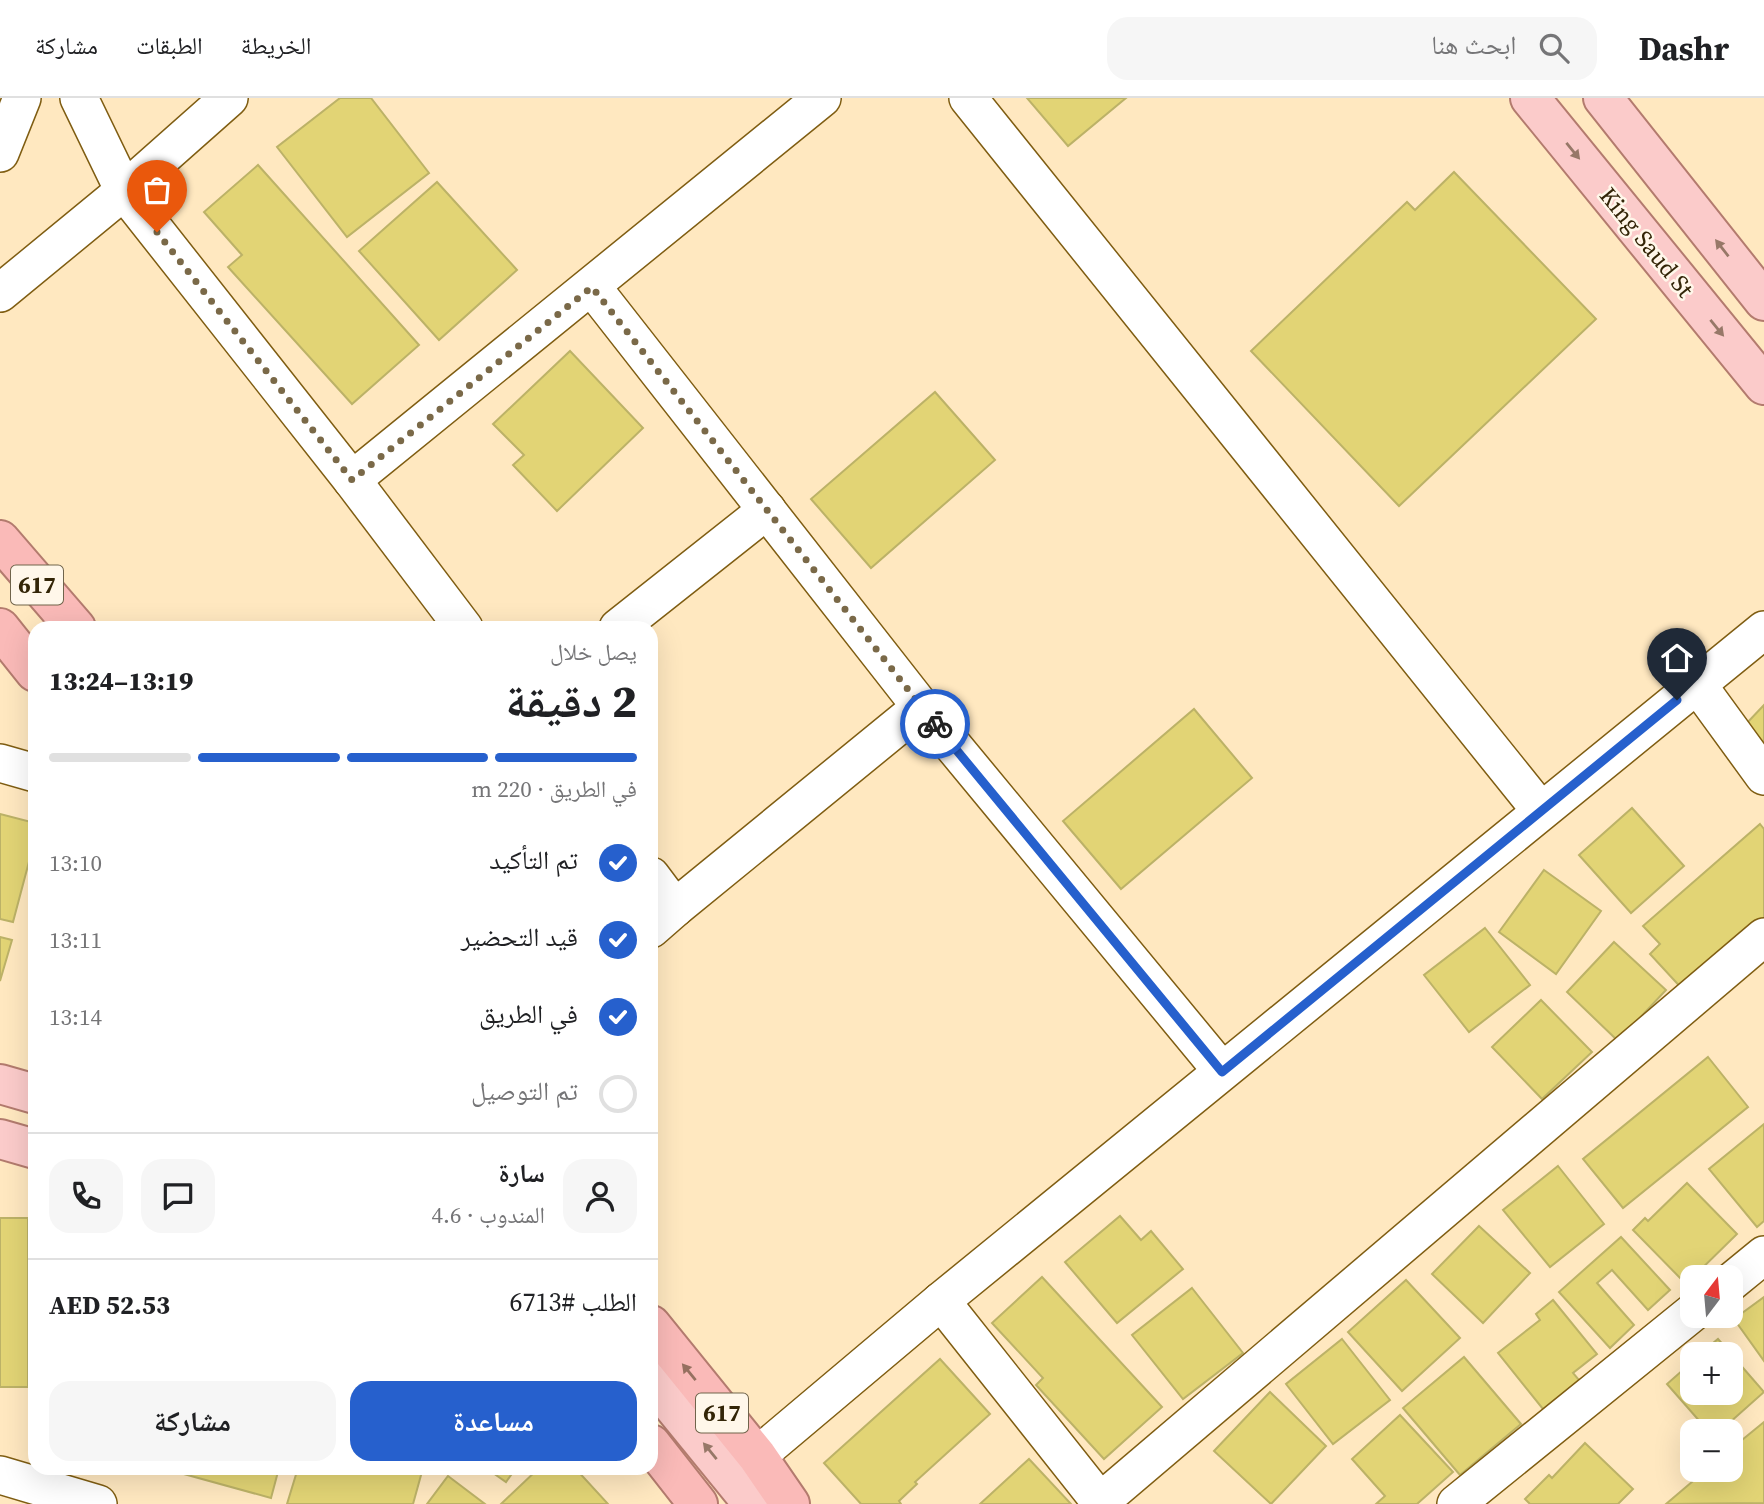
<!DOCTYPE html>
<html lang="ar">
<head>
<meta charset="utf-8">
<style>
	:root { --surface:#fff; --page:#f6f6f6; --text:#202124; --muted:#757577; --line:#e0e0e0; --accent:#2660cd }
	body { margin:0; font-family:"Source Serif 4","Noto Naskh Arabic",serif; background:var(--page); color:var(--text); direction:rtl; height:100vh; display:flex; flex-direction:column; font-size:26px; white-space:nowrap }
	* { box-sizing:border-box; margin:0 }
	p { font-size:23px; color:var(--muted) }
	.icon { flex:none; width:38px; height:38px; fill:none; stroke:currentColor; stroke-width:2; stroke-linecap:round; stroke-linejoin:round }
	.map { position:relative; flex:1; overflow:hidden; direction:ltr }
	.sheet { position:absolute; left:28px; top:523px; width:630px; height:854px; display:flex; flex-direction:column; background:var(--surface); border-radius:21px; box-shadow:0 7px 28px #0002; direction:rtl }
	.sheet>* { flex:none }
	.needle { width:46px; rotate:16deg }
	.fabs { position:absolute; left:1680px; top:1167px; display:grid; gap:14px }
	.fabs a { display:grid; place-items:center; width:63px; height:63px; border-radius:14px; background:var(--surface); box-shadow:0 7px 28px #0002; font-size:35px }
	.pin { position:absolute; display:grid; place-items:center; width:60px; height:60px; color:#fff; margin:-72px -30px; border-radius:50% 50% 50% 0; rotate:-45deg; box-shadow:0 0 7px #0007 }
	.pin .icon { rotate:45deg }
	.courier { position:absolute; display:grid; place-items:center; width:70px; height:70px; margin:-35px; border:5px solid #2660cd; border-radius:50%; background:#fff; color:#222; box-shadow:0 2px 9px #0007 }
	.head em { font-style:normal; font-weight:800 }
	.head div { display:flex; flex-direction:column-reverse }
	.head { display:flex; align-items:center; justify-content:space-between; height:119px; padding:0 21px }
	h1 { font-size:46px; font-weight:800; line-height:52px }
	.bar { display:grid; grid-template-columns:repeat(4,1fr); gap:10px 7px; align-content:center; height:84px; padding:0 21px }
	.bar i { height:9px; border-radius:5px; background:var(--line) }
	.bar .current { background:var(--accent) }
	.bar p { grid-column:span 4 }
	.line { display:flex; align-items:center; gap:18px; padding:0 21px; border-top:2px solid var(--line) }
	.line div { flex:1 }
	.round { display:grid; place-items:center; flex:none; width:74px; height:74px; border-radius:21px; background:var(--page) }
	ol { padding:0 21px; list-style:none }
	li { display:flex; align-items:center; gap:21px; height:77px }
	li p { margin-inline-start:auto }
	li .icon { padding:7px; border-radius:50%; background:var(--accent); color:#fff; stroke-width:4 }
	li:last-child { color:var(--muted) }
	li i { width:38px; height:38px; border:4px solid var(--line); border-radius:50% }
	.cta { display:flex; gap:14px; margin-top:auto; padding:14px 21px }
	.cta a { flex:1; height:80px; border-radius:21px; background:var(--accent); color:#fff; font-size:28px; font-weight:800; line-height:80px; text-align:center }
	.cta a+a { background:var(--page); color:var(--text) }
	header { display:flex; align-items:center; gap:42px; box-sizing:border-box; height:98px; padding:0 35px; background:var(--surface); border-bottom:2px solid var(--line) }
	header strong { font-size:33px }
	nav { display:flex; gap:38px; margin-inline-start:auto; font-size:24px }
	.search { width:490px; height:63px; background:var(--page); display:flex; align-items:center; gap:18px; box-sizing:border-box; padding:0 24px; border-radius:21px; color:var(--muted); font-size:26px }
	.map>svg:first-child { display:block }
	.building { fill:#e2d475; stroke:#bcb267; stroke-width:2 }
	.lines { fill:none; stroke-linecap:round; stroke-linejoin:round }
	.minor-casing { stroke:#7f5d12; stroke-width:40 }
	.primary-casing { stroke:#b37b6e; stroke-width:42 }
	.trunk-casing { stroke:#b37b6e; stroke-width:42 }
	.minor { stroke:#fff; stroke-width:37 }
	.primary { stroke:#fbcbca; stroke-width:38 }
	.trunk { stroke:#fabab8; stroke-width:38 }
	.oneway { fill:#977868 }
	.oneway2 { fill:#967060 }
	.done { stroke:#7a6948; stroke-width:7; stroke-dasharray:0 12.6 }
	.route { stroke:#2660cd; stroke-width:9 }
	.labels { text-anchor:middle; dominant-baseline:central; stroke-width:5; stroke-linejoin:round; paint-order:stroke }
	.shield { fill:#fff7ea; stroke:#70644b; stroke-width:2 }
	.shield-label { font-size:23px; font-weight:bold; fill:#332507 }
	.street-label { font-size:24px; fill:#332507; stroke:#fff7ea }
</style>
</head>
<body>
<header>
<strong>Dashr</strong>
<div class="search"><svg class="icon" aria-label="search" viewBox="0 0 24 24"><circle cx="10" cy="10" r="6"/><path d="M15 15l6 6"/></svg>ابحث هنا</div>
<nav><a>الخريطة</a><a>الطبقات</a><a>مشاركة</a></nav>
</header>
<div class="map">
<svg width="1764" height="1406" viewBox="0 0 1764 1406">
	<rect width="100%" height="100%" fill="#ffe8c0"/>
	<!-- building -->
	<g class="building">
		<polygon points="340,0 371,0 429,75 347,139 277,49"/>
		<polygon points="1027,0 1126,0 1068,48"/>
		<polygon points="258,67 419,247 352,306 228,169 242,157 204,114"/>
		<polygon points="1454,74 1596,221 1399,408 1251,253 1407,104 1415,112"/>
		<polygon points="437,84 517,172 439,242 359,153"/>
		<polygon points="570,253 643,330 557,413 513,367 524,357 493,326"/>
		<polygon points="935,294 995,362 871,470 811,401"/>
		<polygon points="1764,607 1764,645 1745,627"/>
		<polygon points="1194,611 1252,680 1121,791 1063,723"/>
		<polygon points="1632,710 1684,768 1631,815 1579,757"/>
		<polygon points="0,716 35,725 35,741 13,824 0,821"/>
		<polygon points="1760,726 1764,731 1764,824 1686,895 1650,856 1660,846 1643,828"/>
		<polygon points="1544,772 1601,813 1556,876 1499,834"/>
		<polygon points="1485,830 1530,887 1469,934 1424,877"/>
		<polygon points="0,839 12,842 0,883"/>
		<polygon points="1614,844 1666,892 1618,943 1567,894"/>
		<polygon points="1541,902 1592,954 1542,1001 1492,949"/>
		<polygon points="1708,959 1748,1009 1623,1110 1583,1061"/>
		<polygon points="1764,1026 1764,1123 1757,1129 1709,1071"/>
		<polygon points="1558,1068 1604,1126 1550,1169 1503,1112"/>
		<polygon points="1687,1085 1737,1136 1686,1186 1633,1132 1645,1120 1648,1123"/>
		<polygon points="1120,1118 1141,1142 1151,1133 1183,1171 1117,1225 1065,1164"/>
		<rect x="0" y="1120" width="28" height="169"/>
		<polygon points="1479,1128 1530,1175 1483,1225 1432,1176"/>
		<polygon points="1621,1139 1670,1192 1648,1212 1612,1172 1597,1185 1634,1227 1610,1250 1559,1194"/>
		<polygon points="1042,1179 1162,1309 1104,1361 1036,1287 1043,1280 992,1225"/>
		<polygon points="1406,1182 1460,1240 1402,1293 1348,1234"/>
		<polygon points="1192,1190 1243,1255 1183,1301 1132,1237"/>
		<polygon points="1764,1199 1764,1263 1734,1221"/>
		<polygon points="1553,1202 1597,1256 1573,1275 1579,1282 1543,1311 1498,1255 1540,1222 1536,1216"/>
		<polygon points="1342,1241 1390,1302 1333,1346 1286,1286"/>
		<polygon points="1718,1241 1764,1294 1719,1334 1709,1334 1667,1286 1692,1264 1692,1295 1731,1295 1731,1256 1700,1256"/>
		<polygon points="1464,1259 1521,1326 1460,1377 1403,1310"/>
		<polygon points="940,1261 990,1316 915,1384 917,1386 899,1403 901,1406 861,1406 824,1365"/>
		<polygon points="1270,1294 1326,1348 1271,1406 1214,1353"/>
		<polygon points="1400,1317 1453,1374 1417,1406 1376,1406 1385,1398 1352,1361"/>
		<polygon points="1764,1324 1764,1405 1666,1406 1706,1372 1731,1372 1731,1351"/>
		<polygon points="1585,1345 1633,1391 1618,1406 1530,1406 1525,1401 1549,1377 1552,1380"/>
		<polygon points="1029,1361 1071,1406 980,1406"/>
		<polygon points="162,1370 279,1370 271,1400"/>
		<polygon points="298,1370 423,1370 413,1406 287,1406"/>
		<polygon points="486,1370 516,1370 506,1384"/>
		<polygon points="539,1370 575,1370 608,1406 501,1406"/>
		<polygon points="448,1378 485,1406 427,1406"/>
	</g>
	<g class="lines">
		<!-- minor casing -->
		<g class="minor-casing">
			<g id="minor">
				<polyline points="79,0 124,93 352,382 822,0"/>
				<polyline points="968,0 1541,713"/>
				<polyline points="0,55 22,0"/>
				<polyline points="592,189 921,609 675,810 651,778"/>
				<polyline points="0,195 124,93 229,0"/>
				<polyline points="352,382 464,530"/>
				<polyline points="618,530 767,412"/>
				<polyline points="1697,586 1764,678"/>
				<polyline points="921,609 1222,973"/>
				<polyline points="0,665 35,675"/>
				<polyline points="651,831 675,810"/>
				<polyline points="1731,1184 1764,1157"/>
				<polyline points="941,1203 1102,1406"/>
				<polyline points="757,1358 941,1203 1764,532"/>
				<polyline points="0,1377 98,1406"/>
				<polyline points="1100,1404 1764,839"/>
				<polyline points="1456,1406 1692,1215"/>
			</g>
		</g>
		<!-- primary casing -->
		<g class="primary-casing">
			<g id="primary">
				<polyline points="1530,0 1764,287"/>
				<polyline points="1603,0 1764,203"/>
				<polyline points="0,986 35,996"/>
				<polyline points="0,1041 35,1051"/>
				<polyline points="651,1281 753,1406"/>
			</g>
		</g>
		<!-- trunk casing -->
		<g class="trunk-casing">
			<g id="trunk">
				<polyline points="0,442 76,530"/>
				<polyline points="0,530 35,574"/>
				<polyline points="651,1227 757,1358 790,1406"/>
				<polyline points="651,1346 698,1406"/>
			</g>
		</g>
		<!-- minor -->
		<use href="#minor" class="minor"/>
		<!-- primary -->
		<use href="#primary" class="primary"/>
		<!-- trunk -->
		<use href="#trunk" class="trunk"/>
	</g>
	<!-- one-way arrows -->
	<defs><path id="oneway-solid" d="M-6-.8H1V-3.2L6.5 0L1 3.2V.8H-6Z" transform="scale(1.75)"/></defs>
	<g class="oneway">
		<use href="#oneway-solid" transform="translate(1573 53) rotate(51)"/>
		<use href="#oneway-solid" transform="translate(1722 150) rotate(-128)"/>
		<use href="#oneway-solid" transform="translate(1717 230) rotate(51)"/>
		<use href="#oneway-solid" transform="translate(710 1353) rotate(-129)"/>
	</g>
	<use class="oneway2" href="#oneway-solid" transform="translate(689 1274) rotate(-129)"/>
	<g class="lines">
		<!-- done -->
		<polyline class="done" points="157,134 352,382 592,189 935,626"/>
		<!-- route -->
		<polyline class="route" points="935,626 1222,974 1677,602"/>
	</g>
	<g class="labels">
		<!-- shield labels -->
		<g class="shield">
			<rect x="11" y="467.5" width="52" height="39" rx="5"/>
			<rect x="696" y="1295.5" width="52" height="39" rx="5"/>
		</g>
		<g class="shield-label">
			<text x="37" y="487">617</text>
			<text x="722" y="1315">617</text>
		</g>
		<!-- street labels -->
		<g class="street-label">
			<text transform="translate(1647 144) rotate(51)">King Saud St</text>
		</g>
	</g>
</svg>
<div class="fabs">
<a><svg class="needle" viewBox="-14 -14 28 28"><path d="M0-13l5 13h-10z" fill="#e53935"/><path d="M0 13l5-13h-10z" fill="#757577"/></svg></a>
<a>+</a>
<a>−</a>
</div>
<div class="pin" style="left:157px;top:134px;background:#ea580c"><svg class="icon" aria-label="bag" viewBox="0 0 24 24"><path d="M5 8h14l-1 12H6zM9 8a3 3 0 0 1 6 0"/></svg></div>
<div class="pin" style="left:1677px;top:602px;background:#1f2937"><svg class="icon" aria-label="home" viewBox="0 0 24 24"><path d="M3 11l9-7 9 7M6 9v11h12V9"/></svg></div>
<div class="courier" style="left:935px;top:626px"><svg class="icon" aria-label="bike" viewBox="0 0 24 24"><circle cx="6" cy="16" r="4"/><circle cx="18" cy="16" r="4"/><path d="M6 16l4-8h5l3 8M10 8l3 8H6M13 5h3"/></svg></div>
<section class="sheet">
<div class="head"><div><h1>2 دقيقة</h1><p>يصل خلال</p></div><em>13:19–13:24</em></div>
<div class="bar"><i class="current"></i><i class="current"></i><i class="current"></i><i></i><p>في الطريق · 220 m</p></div>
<ol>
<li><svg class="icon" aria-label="check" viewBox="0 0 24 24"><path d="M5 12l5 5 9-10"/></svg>تم التأكيد<p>13:10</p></li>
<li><svg class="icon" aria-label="check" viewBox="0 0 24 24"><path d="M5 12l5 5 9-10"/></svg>قيد التحضير<p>13:11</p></li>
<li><svg class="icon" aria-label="check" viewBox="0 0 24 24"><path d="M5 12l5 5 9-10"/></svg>في الطريق<p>13:14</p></li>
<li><i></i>تم التوصيل</li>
</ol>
<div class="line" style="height:126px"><a class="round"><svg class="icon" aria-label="person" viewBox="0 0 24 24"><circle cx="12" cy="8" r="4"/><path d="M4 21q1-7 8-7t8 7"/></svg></a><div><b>سارة</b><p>المندوب · 4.6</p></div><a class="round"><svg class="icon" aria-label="chat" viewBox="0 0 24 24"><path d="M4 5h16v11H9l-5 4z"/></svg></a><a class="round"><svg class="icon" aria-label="phone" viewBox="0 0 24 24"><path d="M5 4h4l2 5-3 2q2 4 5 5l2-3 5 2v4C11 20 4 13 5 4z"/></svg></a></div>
<div class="line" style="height:91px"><div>الطلب #6713</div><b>AED 52.53</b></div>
<div class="cta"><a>مساعدة</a><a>مشاركة</a></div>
</section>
</div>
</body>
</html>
